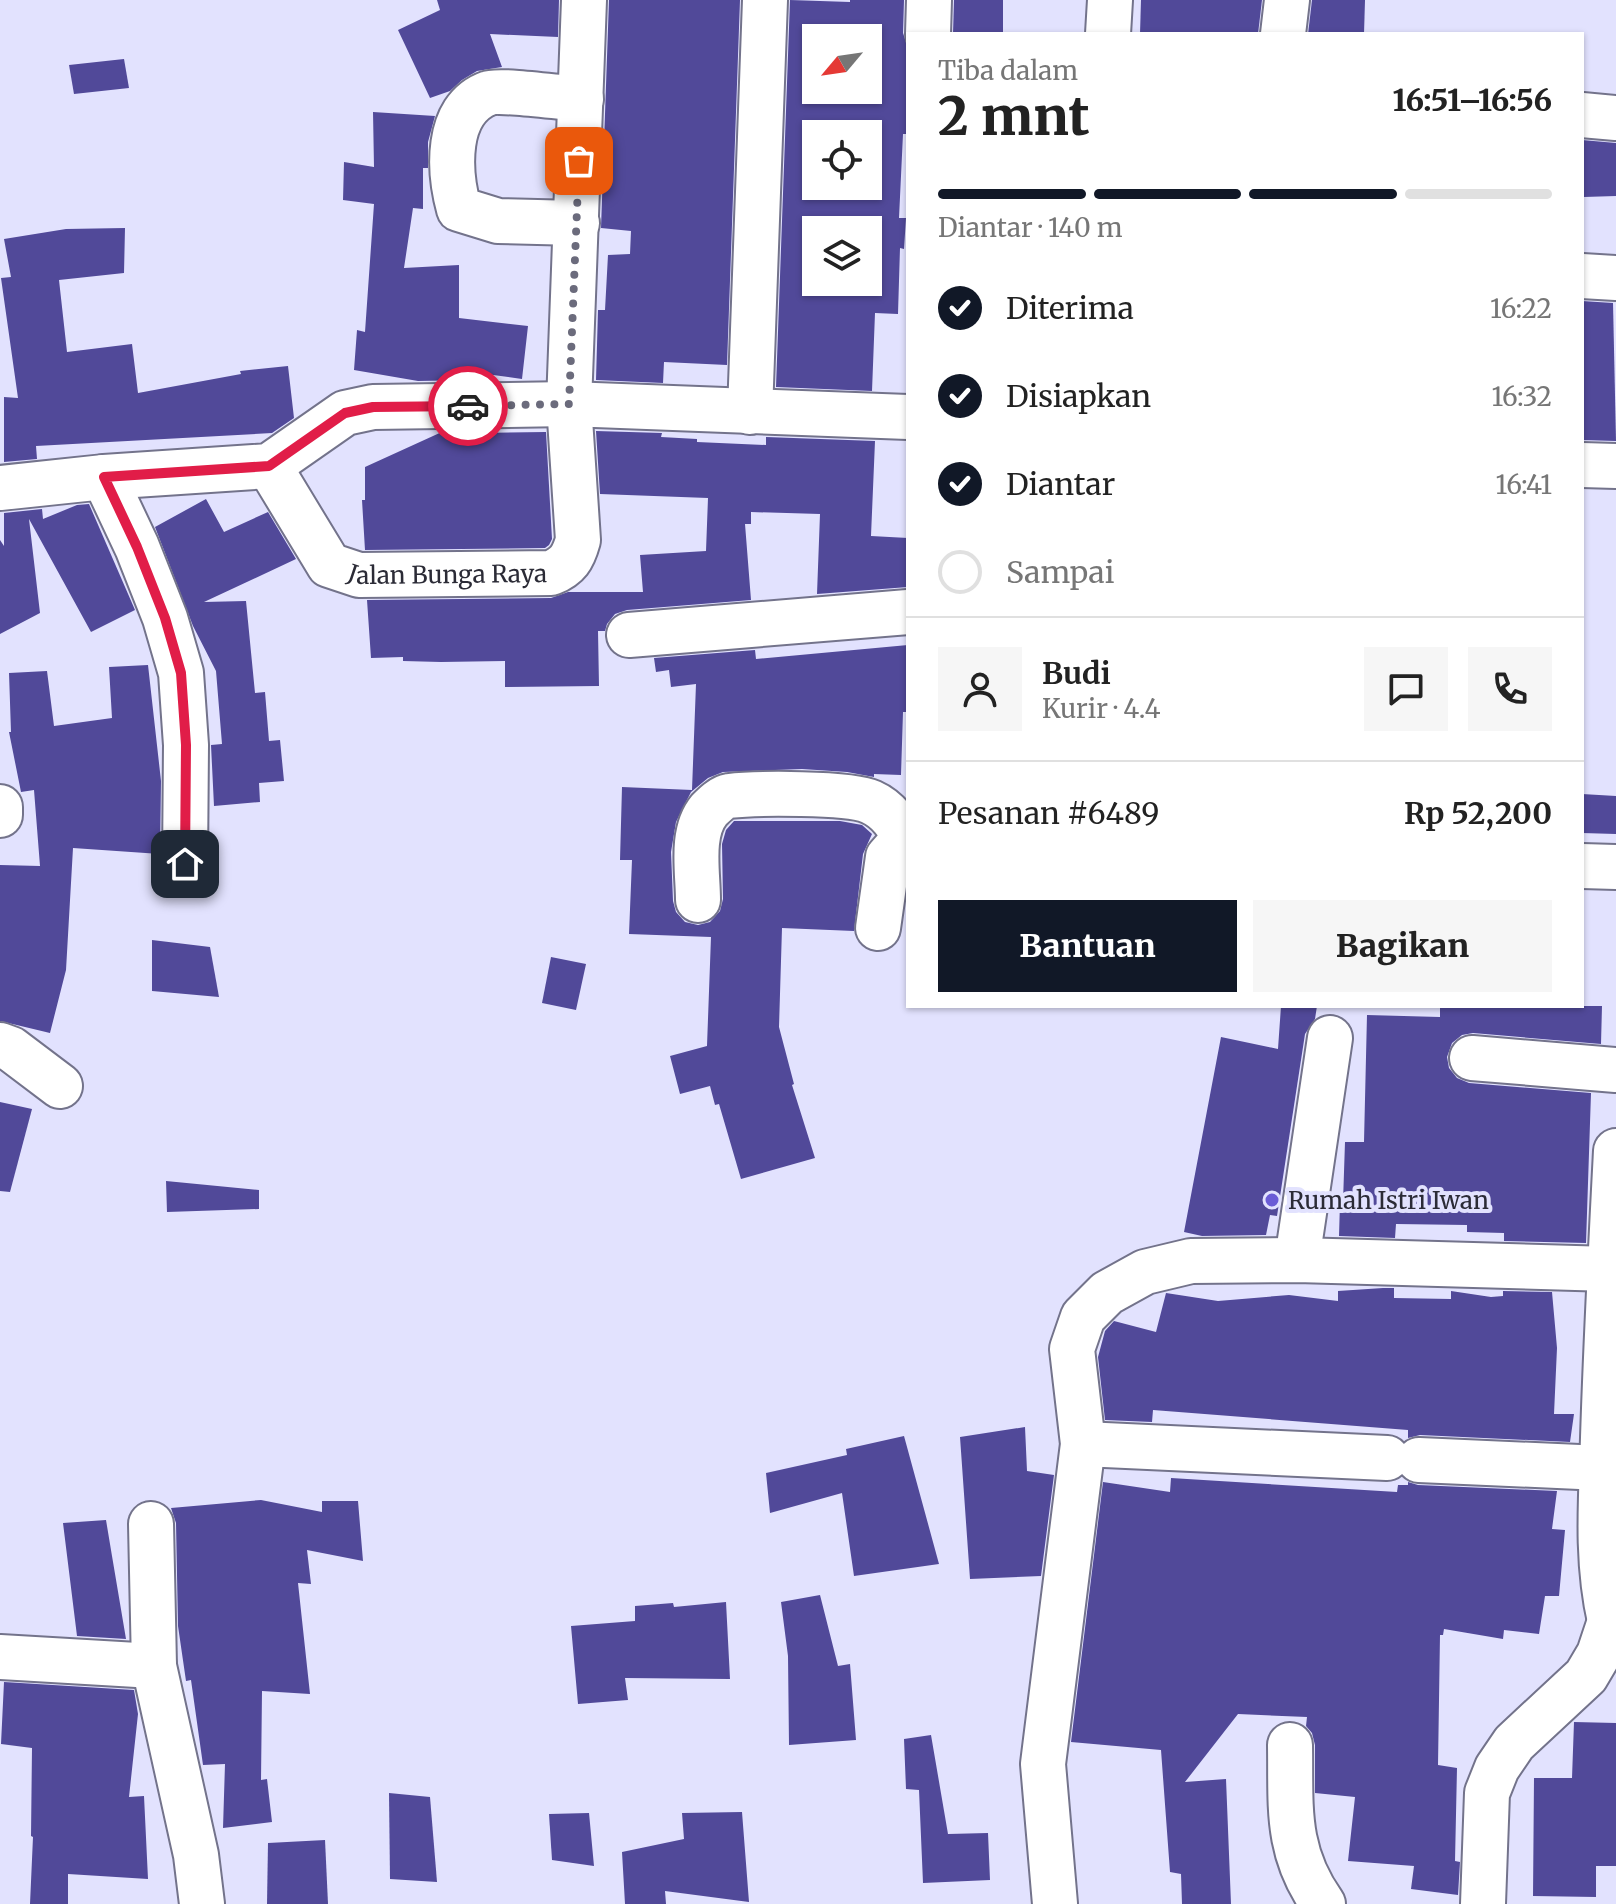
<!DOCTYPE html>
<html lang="id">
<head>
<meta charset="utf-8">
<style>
	:root { --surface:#fff; --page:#f6f6f6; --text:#222; --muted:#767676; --line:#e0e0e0; --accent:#111827 }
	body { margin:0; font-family:Merriweather,serif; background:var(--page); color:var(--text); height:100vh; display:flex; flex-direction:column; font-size:30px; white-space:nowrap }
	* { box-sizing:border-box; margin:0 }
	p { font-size:26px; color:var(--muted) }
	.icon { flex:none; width:44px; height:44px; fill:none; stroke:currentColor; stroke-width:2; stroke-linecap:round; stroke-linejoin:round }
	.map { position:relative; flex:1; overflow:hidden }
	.drawer { position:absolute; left:906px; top:32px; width:678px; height:976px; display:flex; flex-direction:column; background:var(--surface); border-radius:0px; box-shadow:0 2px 6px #0004 }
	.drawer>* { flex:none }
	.needle { width:52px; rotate:241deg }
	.buttons { position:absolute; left:802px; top:24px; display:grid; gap:16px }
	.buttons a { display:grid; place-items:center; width:80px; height:80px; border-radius:0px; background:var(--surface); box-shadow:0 2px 6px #0004; font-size:40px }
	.pin { position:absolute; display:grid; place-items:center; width:68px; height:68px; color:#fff; margin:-34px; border-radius:16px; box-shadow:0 4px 12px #0006 }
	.courier { position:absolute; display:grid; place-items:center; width:80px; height:80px; margin:-40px; border:6px solid #e11d48; border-radius:50%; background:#fff; color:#222; box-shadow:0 2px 10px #0007 }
	.head em { font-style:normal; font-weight:800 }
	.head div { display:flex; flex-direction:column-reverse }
	.head { display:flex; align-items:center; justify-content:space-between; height:136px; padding:0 32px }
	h1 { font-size:52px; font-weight:800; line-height:60px }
	.bar { display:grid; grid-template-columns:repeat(4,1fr); gap:12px 8px; align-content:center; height:96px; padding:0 32px }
	.bar i { height:10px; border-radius:6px; background:var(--line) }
	.bar .selected { background:var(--accent) }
	.bar p { grid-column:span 4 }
	.line { display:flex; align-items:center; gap:20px; padding:0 32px; border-top:2px solid var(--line) }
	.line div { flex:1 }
	.round { display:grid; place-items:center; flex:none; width:84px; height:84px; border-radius:0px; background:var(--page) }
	ol { padding:0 32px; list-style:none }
	li { display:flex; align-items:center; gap:24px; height:88px }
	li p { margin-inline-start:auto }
	li .icon { padding:8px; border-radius:50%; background:var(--accent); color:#fff; stroke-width:4 }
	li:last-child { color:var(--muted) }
	li i { width:44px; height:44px; border:4px solid var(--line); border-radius:50% }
	.button { display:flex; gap:16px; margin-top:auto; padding:16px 32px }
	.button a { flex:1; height:92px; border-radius:0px; background:var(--accent); color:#fff; font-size:32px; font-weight:800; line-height:92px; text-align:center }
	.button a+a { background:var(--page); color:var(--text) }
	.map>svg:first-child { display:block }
	.building { fill:#514999; fill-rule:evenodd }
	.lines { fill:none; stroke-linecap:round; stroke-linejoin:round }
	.street-casing { stroke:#73738b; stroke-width:48 }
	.street { stroke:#fff; stroke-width:44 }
	.done { stroke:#6b6b7c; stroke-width:8; stroke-dasharray:0 14.4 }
	.route { stroke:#e11d48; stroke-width:10 }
	.poi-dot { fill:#6b5cd6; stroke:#e2e2fe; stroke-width:3 }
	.labels { text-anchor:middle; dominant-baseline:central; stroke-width:8; stroke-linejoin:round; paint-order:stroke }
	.street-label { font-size:24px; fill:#2b2b36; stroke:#e2e2fe }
	.poi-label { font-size:24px; fill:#2b2b36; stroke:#e2e2fe; text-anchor:start }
</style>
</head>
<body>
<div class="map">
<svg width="1616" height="1904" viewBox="0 0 1616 1904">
	<rect width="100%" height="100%" fill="#e2e2fe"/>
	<!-- building -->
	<g class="building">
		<polygon points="437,0 559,0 558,37 490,34 502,67 477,71 462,80 450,91 430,98 398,30 440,10"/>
		<polygon points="609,0 740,0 727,365 664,362 663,383 596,380 598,310 605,310 608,255 630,254 631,231 601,228"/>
		<path d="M790,0L850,2V0H904L903,33L908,48V134H903L899,218H906L904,249L900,248L898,314L875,313L872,391L776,387ZM816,38H868V90H816ZM816,134H868V186H816ZM816,230H868V282H816Z"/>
		<polygon points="954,0 1003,0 1003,34 953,34"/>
		<polygon points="1141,0 1262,0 1258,34 1140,34"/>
		<polygon points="1312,0 1365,0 1364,34 1308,34"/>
		<polygon points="124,59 129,88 74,94 69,65"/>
		<polygon points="373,112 435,116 428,142 428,168 423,168 423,209 413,208 404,268 459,265 459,318 528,326 522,379 471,372 471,380 418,381 354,370 357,330 365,332 374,204 343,200 344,162 374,167"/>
		<polygon points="1582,140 1616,143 1616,196 1584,197"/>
		<polygon points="125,228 124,273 59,280 67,352 132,344 138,393 241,374 240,371 288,366 294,418 272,433 36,446 37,459 4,462 4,397 18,398 1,278 11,277 4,239 66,229"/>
		<polygon points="1582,301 1613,303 1616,441 1582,440"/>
		<polygon points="474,430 474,433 546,432 552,539 549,545 545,548 365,550 362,500 365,500 365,467 444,431"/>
		<polygon points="596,431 662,433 661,437 697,439 697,442 766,445 766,437 875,441 871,536 908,538 908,587 817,594 820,514 751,512 751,524 745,524 751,600 627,610 615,614 607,624 605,631 598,631 599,686 505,687 505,661 441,662 403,661 403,657 371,658 367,600 551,598 568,592 643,592 640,555 706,551 708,498 600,494"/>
		<polygon points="206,499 224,532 268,512 296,559 204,602 246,601 255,693 265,692 269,741 280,740 284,781 259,783 260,802 214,806 211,745 222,744 216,671 193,626 155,527"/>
		<polygon points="89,504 135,610 91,632 29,519 40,613 0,634 0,540 4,546 4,513 42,509 43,519 77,505"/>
		<polygon points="908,645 908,712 903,712 901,775 874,774 874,777 847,772 802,769 723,772 708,778 691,792 676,822 671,852 673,901 676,912 685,922 698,925 710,922 720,911 723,899 722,844 726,830 734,821 840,821 862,825 872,834 863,854 854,931 782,928 779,1027 794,1084 792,1085 815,1158 741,1179 719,1104 715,1105 710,1086 680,1094 670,1056 707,1046 711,937 629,934 632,860 620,860 622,787 692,790 696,684 671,687 669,670 656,672 654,658 755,650 756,659"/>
		<polygon points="148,665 161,781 160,854 73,848 66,970 50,1033 0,1021 0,865 40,866 34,790 21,792 9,732 11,732 9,673 47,671 54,726 112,718 109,667"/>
		<polygon points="1582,794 1616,796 1616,834 1582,833"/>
		<polygon points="152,940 210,947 219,997 152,991"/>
		<polygon points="551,957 586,964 576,1010 542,1003"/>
		<polygon points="1281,1006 1317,1006 1315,1019 1305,1034 1277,1216 1270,1215 1266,1235 1202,1236 1184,1232 1221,1037 1278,1049"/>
		<polygon points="1440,1006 1602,1006 1601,1044 1473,1033 1462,1035 1452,1043 1447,1057 1449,1068 1457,1078 1469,1083 1591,1093 1586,1243 1504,1241 1504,1233 1467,1232 1467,1225 1396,1224 1395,1238 1339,1236 1340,1202 1343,1202 1345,1142 1364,1142 1367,1015 1440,1017"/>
		<polygon points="0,1102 32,1109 10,1192 0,1191"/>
		<polygon points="166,1181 259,1190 259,1209 167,1212"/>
		<polygon points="1383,1288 1394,1288 1394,1298 1451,1299 1451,1291 1491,1297 1503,1296 1503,1291 1552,1292 1557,1348 1554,1414 1574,1414 1570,1442 1420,1435 1408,1438 1408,1430 1153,1410 1152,1422 1105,1420 1098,1357 1105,1331 1114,1321 1156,1332 1166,1293 1218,1301 1289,1295 1338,1301 1338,1291"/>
		<polygon points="1025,1427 1027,1471 1054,1475 1041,1576 970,1579 960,1437"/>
		<polygon points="904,1436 939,1564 854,1576 842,1493 770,1513 766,1473 847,1455 846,1449"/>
		<polygon points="1171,1478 1397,1492 1398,1485 1408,1485 1408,1482 1418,1485 1557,1491 1552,1529 1565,1530 1559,1596 1545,1596 1539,1634 1504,1630 1503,1639 1444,1629 1443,1635 1440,1635 1438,1765 1457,1768 1455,1861 1460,1862 1458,1895 1411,1889 1414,1866 1348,1861 1355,1797 1315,1793 1315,1745 1312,1733 1306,1726 1307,1717 1238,1714 1185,1782 1226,1779 1231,1904 1182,1904 1181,1874 1170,1872 1161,1750 1071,1742 1103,1482 1170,1492"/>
		<polygon points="261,1500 322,1512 322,1501 358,1501 363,1561 307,1550 311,1584 298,1583 310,1694 262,1691 261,1780 267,1779 272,1822 223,1828 225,1764 203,1765 191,1680 186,1681 178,1626 176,1523 171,1508"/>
		<polygon points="106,1520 112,1556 126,1639 77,1636 63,1523"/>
		<polygon points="820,1595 838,1666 850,1664 856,1740 789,1745 788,1656 781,1602"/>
		<polygon points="726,1602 730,1679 625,1678 628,1700 578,1704 571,1626 635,1621 635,1606 673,1603 674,1607"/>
		<polygon points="4,1682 134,1690 138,1714 129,1797 144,1796 148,1879 68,1874 68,1904 30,1904 33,1837 31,1836 32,1748 1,1744"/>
		<polygon points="1574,1722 1616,1723 1616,1866 1596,1866 1596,1897 1533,1896 1534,1778 1572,1778"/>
		<polygon points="931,1735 948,1834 988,1833 990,1880 923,1883 919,1790 906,1789 904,1739"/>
		<polygon points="389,1793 430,1797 437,1882 390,1879"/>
		<polygon points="742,1812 749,1902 665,1891 666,1904 625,1904 622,1852 684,1839 682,1813"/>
		<polygon points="589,1813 594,1866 552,1860 549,1814"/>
		<polygon points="325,1840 328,1904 267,1904 268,1843"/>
	</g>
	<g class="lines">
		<!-- street casing -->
		<g class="street-casing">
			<g id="street">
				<polyline points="928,34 929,0"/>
				<polyline points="1108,34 1110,0"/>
				<polyline points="1283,34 1287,0"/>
				<polyline points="1582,115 1616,118"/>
				<path d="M577,223L498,221L459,209C449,173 444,109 489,93C498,89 566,98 581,99"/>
				<polyline points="1582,276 1616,278"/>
				<polyline points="750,412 765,0"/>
				<polyline points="1582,465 1616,466"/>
				<path id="s1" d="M269,466L329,565L359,575L551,573C568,566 573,558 578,540L569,404L584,0"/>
				<polyline points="104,477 137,547 165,618 181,673 186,745 185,864"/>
				<polyline points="0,488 104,477 269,466 345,413 373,407 569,404 908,417"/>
				<polyline points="629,635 908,612"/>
				<polyline points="0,807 0,815"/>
				<polyline points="1582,866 1616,867"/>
				<path d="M698,900C698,872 690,833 709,810C714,805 722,797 729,796C755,793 849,792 871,802C889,810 898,825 908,842"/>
				<polyline points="878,928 888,857 895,849 908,844"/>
				<polyline points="0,1045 11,1049 60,1086"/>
				<polyline points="1472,1058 1616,1070"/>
				<polyline points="1297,1260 1330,1038"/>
				<polyline points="1083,1444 1387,1458"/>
				<polyline points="1419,1460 1602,1468"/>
				<polyline points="151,1524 154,1666 196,1855 202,1904"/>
				<path d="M1610,1621C1596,1560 1601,1500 1603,1438C1606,1342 1611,1247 1616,1151"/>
				<polyline points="0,1657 154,1666"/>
				<path d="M1290,1745C1291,1806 1285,1851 1323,1904"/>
				<polyline points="1055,1904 1043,1764 1083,1444 1072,1349 1083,1317 1107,1293 1145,1272 1191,1261 1297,1260 1610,1269"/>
				<polyline points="1483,1904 1487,1793 1497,1768 1514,1743 1586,1676 1599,1654 1610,1621 1616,1611"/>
			</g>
		</g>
		<!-- street -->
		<use href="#street" class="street"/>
	</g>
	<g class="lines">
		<!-- done -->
		<polyline class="done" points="468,406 569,404 579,161"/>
		<!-- route -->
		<polyline class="route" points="185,864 186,745 181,673 165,618 137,547 104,477 269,466 345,413 373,407 468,406"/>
	</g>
	<!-- markers -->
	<circle class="poi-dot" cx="1272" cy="1200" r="8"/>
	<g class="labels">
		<!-- street labels -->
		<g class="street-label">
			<text stroke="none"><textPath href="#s1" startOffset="236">Jalan Bunga Raya</textPath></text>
		</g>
		<!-- poi labels -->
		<g class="poi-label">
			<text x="1288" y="1200">Rumah Istri Iwan</text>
		</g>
	</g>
</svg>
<div class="buttons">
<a><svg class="needle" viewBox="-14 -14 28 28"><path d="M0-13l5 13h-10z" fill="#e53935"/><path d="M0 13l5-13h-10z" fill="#767676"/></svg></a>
<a><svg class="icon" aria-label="locate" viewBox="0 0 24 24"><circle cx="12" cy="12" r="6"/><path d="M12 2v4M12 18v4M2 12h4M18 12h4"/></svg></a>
<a><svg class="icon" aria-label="layers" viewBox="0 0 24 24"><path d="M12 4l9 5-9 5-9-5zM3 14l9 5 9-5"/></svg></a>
</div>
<div class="pin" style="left:579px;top:161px;background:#ea580c"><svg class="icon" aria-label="bag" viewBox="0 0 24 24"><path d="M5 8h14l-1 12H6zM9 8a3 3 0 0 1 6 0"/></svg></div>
<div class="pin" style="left:185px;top:864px;background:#1f2937"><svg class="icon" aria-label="home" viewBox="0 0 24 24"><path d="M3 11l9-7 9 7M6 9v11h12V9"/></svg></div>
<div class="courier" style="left:468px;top:406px"><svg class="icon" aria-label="car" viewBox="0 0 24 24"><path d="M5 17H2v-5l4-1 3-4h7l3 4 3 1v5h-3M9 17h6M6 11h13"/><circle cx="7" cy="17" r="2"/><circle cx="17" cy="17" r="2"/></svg></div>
<section class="drawer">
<div class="head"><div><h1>2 mnt</h1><p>Tiba dalam</p></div><em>16:51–16:56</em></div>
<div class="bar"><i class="selected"></i><i class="selected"></i><i class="selected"></i><i></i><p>Diantar · 140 m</p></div>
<ol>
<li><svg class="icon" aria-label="check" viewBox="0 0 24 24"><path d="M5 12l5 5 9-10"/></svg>Diterima<p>16:22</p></li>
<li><svg class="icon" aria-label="check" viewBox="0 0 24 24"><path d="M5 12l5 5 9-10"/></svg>Disiapkan<p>16:32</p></li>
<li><svg class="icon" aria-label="check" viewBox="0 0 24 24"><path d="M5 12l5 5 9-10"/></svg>Diantar<p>16:41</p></li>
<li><i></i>Sampai</li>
</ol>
<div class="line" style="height:144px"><a class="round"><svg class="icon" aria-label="person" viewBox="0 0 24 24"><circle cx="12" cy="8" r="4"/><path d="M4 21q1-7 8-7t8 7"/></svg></a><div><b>Budi</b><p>Kurir · 4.4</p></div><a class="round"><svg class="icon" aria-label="chat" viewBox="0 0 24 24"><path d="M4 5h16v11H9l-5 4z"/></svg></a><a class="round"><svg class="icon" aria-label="phone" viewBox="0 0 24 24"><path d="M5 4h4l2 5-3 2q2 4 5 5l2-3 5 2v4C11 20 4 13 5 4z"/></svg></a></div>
<div class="line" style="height:104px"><div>Pesanan #6489</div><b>Rp 52,200</b></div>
<div class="button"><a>Bantuan</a><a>Bagikan</a></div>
</section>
</div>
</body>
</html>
